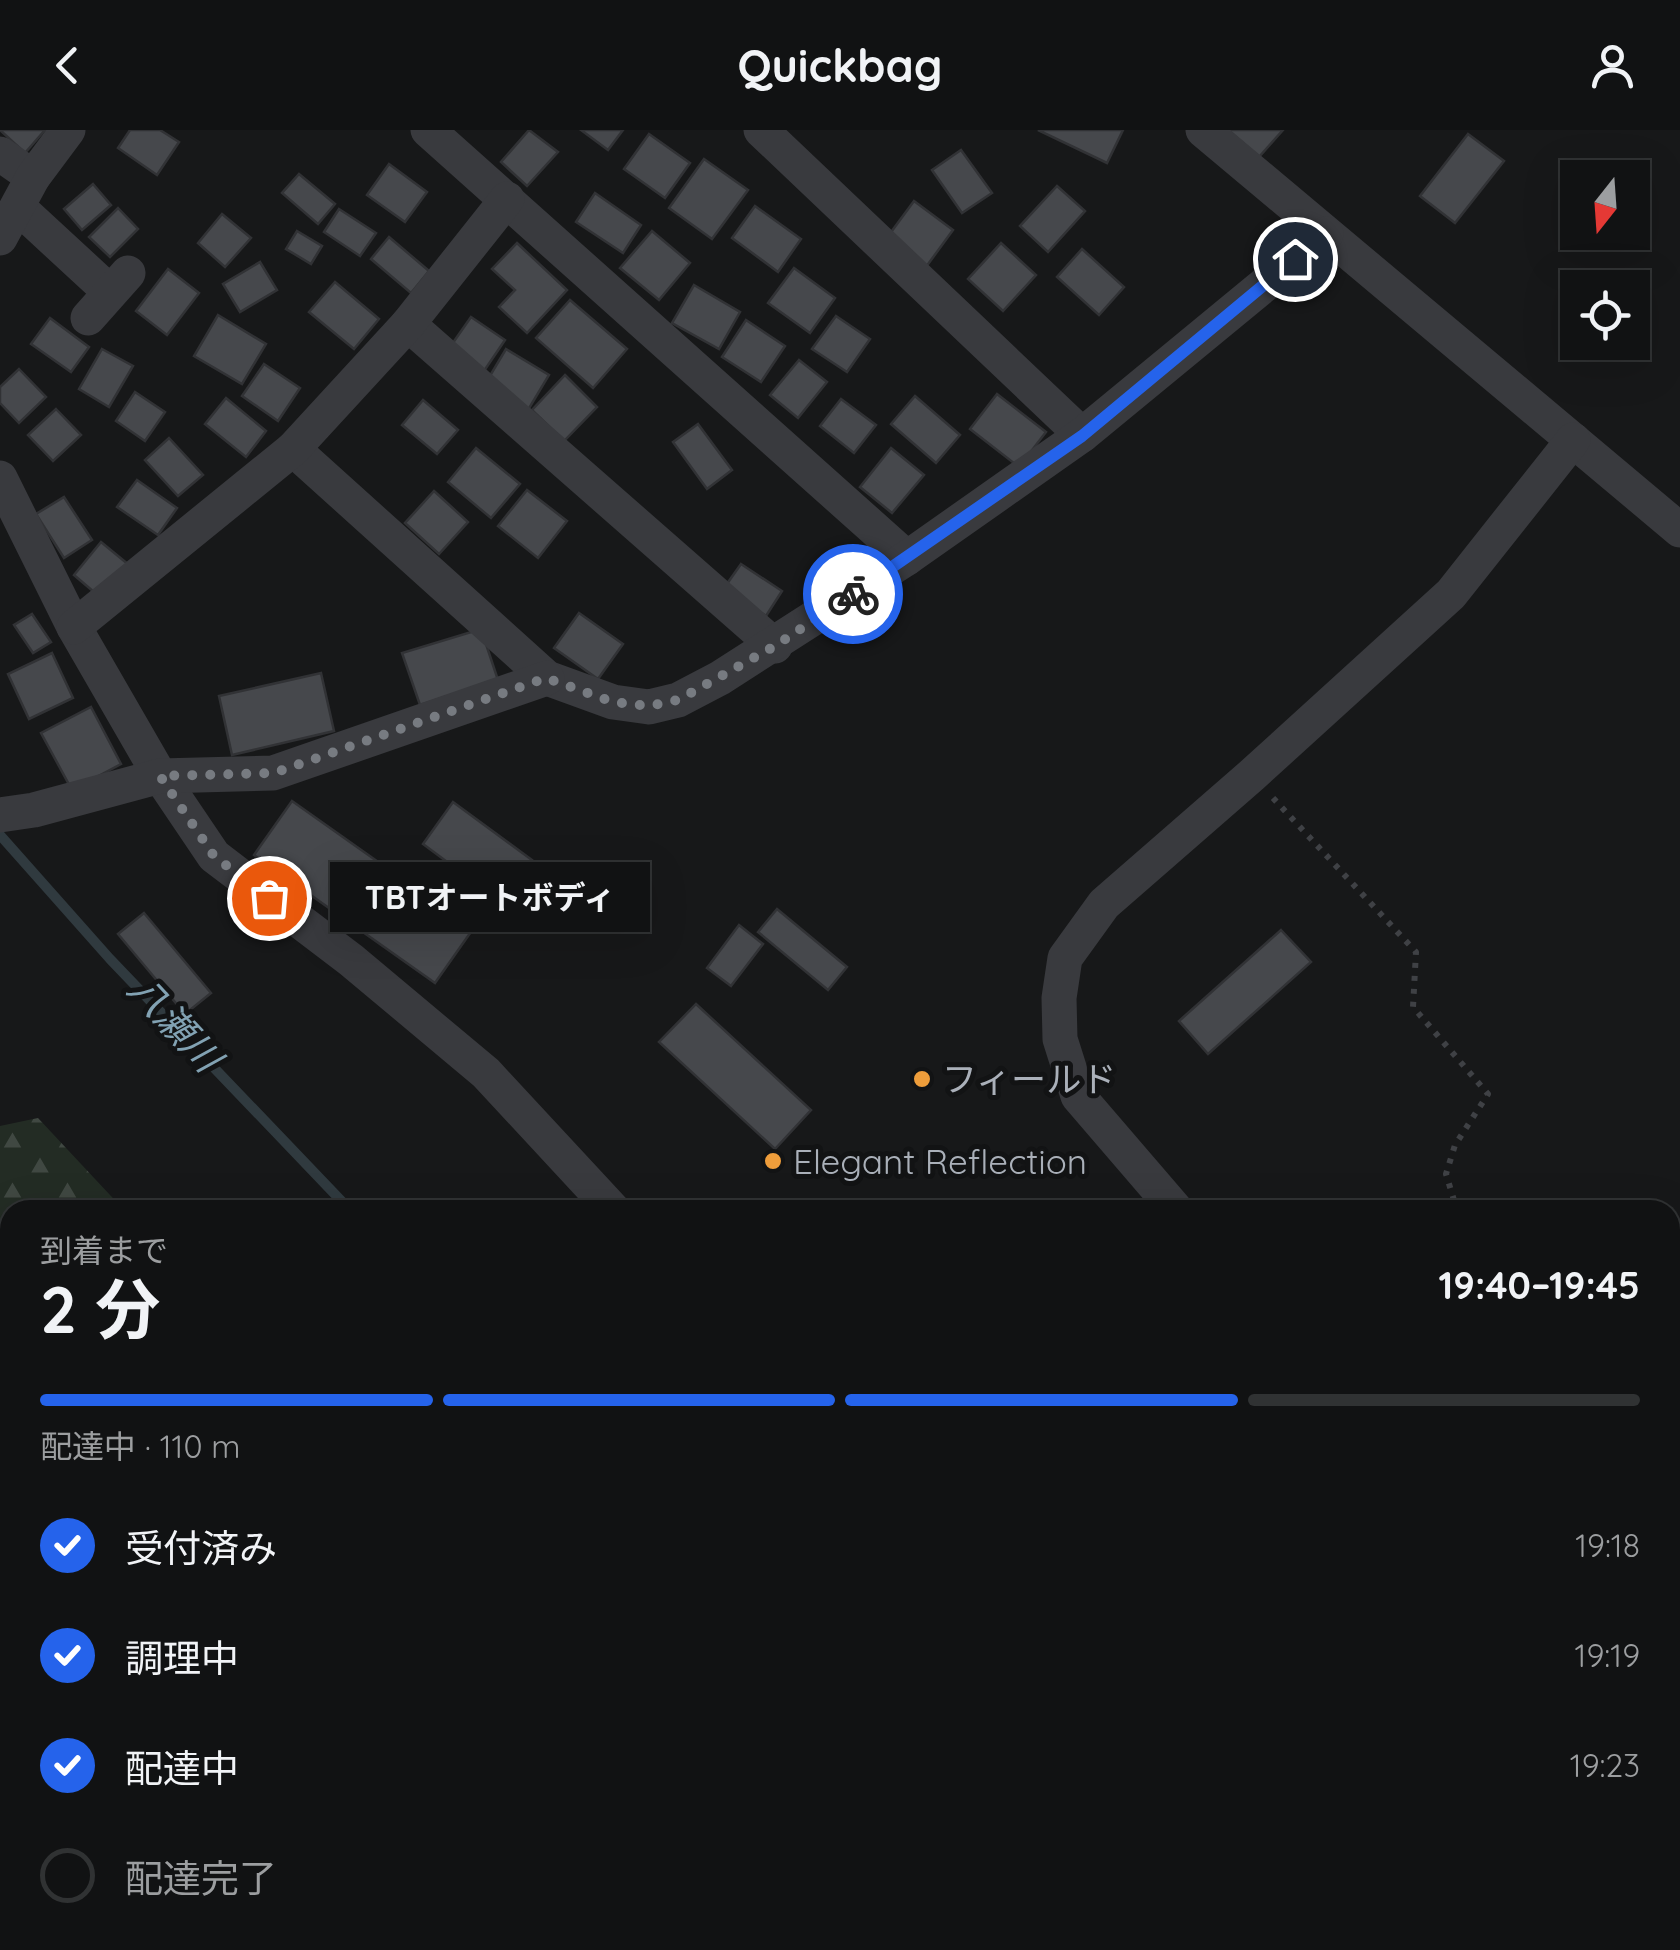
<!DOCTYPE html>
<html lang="ja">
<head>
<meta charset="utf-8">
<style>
	:root { --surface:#111213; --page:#1a1b1c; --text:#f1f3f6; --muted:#9c9ea0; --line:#303233; --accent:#2563eb }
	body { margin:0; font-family:Quicksand,"Noto Sans JP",sans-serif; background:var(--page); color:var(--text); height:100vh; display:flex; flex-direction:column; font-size:38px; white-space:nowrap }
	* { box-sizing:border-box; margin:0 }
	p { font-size:32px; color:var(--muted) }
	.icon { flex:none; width:55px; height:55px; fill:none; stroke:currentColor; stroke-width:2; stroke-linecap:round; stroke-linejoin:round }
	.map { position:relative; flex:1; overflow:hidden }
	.side { position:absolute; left:0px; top:1070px; width:1680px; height:750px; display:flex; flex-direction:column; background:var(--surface); border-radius:30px 30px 0 0; box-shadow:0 10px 40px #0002,0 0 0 2px var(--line) }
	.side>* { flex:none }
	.needle { width:65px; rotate:197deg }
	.tools { position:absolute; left:1560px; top:30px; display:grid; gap:20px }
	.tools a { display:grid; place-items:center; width:90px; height:90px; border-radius:0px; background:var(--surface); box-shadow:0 10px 40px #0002,0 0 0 2px var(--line); font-size:50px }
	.pin { position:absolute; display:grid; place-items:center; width:85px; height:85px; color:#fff; margin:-42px; border:5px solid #fff; border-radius:50%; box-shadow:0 2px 10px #0007 }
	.courier { position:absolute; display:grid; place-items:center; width:100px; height:100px; margin:-50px; border:8px solid #2563eb; border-radius:50%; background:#fff; color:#222; box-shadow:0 2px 12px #0007 }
	.bubble { position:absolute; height:70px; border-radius:0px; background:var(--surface); box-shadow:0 10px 40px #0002,0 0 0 2px var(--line); font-size:32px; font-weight:700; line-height:70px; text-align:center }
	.head em { font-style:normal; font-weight:700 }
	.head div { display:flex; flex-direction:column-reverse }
	.head { display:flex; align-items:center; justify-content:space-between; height:170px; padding:0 40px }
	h1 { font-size:65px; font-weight:700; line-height:75px }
	.bar { display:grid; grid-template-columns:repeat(4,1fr); gap:15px 10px; align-content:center; height:120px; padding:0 40px }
	.bar i { height:12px; border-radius:8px; background:var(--line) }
	.bar .on { background:var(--accent) }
	.bar p { grid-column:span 4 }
	ol { padding:0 40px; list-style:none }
	li { display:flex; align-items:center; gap:30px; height:110px }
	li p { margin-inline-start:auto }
	li .icon { padding:10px; border-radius:50%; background:var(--accent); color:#fff; stroke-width:4 }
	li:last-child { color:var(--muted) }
	li i { width:55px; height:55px; border:5px solid var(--line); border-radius:50% }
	header { display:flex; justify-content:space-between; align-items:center; height:130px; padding:0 40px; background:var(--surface); font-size:45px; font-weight:700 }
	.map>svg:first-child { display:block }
	.forest { fill:url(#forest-firs) }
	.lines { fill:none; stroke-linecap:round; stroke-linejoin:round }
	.stream { stroke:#303a3f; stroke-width:10 }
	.building { fill:#46484c; stroke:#313235; stroke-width:2.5 }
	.path { stroke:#3f4145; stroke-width:6; stroke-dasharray:5 8; stroke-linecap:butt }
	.street { stroke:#393a3e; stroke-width:35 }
	.done { stroke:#777b81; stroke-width:10; stroke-dasharray:0 18 }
	.route { stroke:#2563eb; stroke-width:12 }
	.poi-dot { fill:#ee9d3b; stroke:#121314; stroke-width:4 }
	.labels { text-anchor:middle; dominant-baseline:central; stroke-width:10; stroke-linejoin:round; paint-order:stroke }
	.poi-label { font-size:35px; fill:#aab0b9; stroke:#121314; text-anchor:start }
	.water-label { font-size:38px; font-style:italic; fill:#82a2b3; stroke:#121314 }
</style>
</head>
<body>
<header><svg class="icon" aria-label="back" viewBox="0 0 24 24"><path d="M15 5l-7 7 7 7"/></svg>Quickbag<svg class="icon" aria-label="person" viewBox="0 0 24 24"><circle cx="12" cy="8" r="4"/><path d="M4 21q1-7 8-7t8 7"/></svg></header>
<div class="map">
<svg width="1680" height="1820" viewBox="0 0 1680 1820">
	<defs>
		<pattern id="forest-firs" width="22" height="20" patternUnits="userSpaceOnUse" patternTransform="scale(2.5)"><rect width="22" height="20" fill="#232c24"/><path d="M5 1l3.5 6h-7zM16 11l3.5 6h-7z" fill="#404842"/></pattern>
	</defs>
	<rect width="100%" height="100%" fill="#171819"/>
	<!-- forest -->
	<g class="forest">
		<polygon points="38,988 124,1080 10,1080 10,1399 0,1387 0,996"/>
		<polygon points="372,1810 805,1810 814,1820 381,1820"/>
	</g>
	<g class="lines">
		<!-- stream -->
		<g class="stream">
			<polyline points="0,705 110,829 350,1080"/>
			<polyline points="1028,1810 1037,1820"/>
		</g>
	</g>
	<!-- building -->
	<g class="building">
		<polygon points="0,0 45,0 25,23"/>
		<polygon points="130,0 160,0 179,12 157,45 118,18"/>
		<polygon points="529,0 558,22 527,56 501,32"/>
		<polygon points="581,0 623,0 608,20"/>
		<polygon points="1038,0 1123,0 1107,33"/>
		<polygon points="1228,0 1283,0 1259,27"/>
		<polygon points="649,4 690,33 665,68 624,39"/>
		<polygon points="1468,4 1504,31 1455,93 1420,66"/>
		<polygon points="961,20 992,63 962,83 932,40"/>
		<polygon points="704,29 748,60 712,109 669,78"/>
		<polygon points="389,34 427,62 405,92 367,65"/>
		<polygon points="299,44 335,74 318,94 282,63"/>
		<polygon points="93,54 111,75 82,100 64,79"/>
		<polygon points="1057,56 1085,81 1048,122 1020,96"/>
		<polygon points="595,63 641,95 623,123 576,92"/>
		<polygon points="914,71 953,100 923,141 883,113"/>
		<polygon points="755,76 801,109 778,142 732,108"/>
		<polygon points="118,78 138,99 110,127 89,107"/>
		<polygon points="339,79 376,103 360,126 324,102"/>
		<polygon points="222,84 251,108 225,137 198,113"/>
		<polygon points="297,101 322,116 311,134 286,119"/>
		<polygon points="652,101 690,133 659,170 620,138"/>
		<polygon points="389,107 429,141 411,163 371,129"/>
		<polygon points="517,113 567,160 527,203 499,177 515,160 492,139"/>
		<polygon points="1001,113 1036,145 1003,181 968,149"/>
		<polygon points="1082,119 1124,157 1099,185 1057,147"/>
		<polygon points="260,132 277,160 240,182 223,154"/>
		<polygon points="794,138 835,168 810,203 768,173"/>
		<polygon points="168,139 199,163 167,205 136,181"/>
		<polygon points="335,152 379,189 354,219 309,182"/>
		<polygon points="694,155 740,182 719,219 672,193"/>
		<polygon points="570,170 627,219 593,258 536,208"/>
		<polygon points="218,185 266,214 242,254 194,226"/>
		<polygon points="836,186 870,209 847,242 812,219"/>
		<polygon points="471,187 505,210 484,241 450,217"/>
		<polygon points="50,188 89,217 71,242 31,214"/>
		<polygon points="746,190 785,216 761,252 722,227"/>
		<polygon points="102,219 133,236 109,277 79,259"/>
		<polygon points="506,219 549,245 528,280 485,254"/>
		<polygon points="799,230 827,252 798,288 770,265"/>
		<polygon points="264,234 300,258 278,291 242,266"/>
		<polygon points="19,239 46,267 19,293 0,273 0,257"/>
		<polygon points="565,245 597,277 564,311 532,280"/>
		<polygon points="135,262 165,282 145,311 116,291"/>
		<polygon points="997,264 1046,302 1019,337 970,299"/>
		<polygon points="915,266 960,305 936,333 891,294"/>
		<polygon points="226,268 266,301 246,327 205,294"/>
		<polygon points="841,269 876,295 854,323 820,296"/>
		<polygon points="423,270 458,300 437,324 402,295"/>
		<polygon points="56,279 81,305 53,331 28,305"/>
		<polygon points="698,294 732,340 707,359 673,312"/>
		<polygon points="169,308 203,345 178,366 145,330"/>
		<polygon points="476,318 520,354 491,388 448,352"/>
		<polygon points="891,318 924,345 892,383 860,357"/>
		<polygon points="137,350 177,378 158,405 117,377"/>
		<polygon points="527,360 567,391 538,428 498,396"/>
		<polygon points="434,361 468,392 439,424 405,393"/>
		<polygon points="64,367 92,410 64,428 36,384"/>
		<polygon points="101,412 129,435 101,468 74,445"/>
		<polygon points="741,434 782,461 766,486 724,458"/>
		<polygon points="579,483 623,514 598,549 554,518"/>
		<polygon points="32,484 51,512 33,523 14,495"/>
		<polygon points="481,499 498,550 420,575 402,523"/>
		<polygon points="52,523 73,568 29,589 8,544"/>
		<polygon points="321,543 334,601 232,625 219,566"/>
		<polygon points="91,577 121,634 72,660 41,603"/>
		<polygon points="292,671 473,799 435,853 254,725"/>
		<polygon points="453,672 532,730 501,772 423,714"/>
		<polygon points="777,779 847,837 828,860 758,802"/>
		<polygon points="144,783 211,863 185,884 118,804"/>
		<polygon points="739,795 763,814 731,856 707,838"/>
		<polygon points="1281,800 1311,832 1208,924 1179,891"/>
		<polygon points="696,874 811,980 775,1019 659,912"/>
	</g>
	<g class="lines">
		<!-- path -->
		<g class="path">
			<polyline points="1273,668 1416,822 1413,877 1488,964 1455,1015 1446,1044 1457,1080"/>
			<polyline points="1670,1164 1680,1158"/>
			<polyline points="1255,1820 1263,1810"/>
		</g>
		<!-- street -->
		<g class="street">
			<polyline points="428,0 907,428"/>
			<polyline points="761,0 1082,305"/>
			<polyline points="1203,0 1680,400"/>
			<polyline points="0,24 33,47"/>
			<polyline points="18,77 110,162"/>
			<polyline points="0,108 33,47 68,0"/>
			<polyline points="88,188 128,143"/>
			<polyline points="408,194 775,516"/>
			<polyline points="293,319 547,548 613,572 649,577 678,570 720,548 907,428 1082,305 1326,104"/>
			<polyline points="0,348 74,497 160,646 214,726 351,830 486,943 613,1080"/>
			<polyline points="74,497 293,319 408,194 507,69"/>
			<polyline points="0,685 34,680 160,646 273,643 547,548"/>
			<polyline points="1176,1080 1078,966 1060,909 1059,868 1065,828 1104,774 1252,645 1451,464 1573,310"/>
			<polyline points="0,1358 10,1370"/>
			<polyline points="1670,1370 1680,1378"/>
			<polyline points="389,1810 398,1820"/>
			<polyline points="1438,1810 1453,1820"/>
		</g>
	</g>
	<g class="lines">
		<!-- done -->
		<polyline class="done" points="269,768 214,726 160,646 274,643 546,548 613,572 649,576 678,570 775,516 853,464"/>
		<!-- route -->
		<polyline class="route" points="853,464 1082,306 1295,129"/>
	</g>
	<!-- markers -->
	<g class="poi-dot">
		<circle cx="922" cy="949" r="10"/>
		<circle cx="773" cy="1031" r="10"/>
	</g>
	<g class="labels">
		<!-- poi labels -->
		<g class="poi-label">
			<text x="942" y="949">フィールド</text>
			<text x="793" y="1031">Elegant Reflection</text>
		</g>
		<!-- water labels -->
		<g class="water-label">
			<text transform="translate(175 893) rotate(47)">八瀬川</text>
		</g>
	</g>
</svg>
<div class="tools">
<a><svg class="needle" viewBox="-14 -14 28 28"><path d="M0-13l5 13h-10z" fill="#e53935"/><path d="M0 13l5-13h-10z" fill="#9c9ea0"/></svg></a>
<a><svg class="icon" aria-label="locate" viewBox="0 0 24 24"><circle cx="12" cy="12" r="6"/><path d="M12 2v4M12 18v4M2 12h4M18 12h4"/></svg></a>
</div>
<div class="pin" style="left:269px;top:768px;background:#ea580c"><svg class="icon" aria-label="bag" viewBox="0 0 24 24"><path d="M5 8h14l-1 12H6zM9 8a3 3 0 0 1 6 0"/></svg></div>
<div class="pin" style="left:1295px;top:129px;background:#1f2937"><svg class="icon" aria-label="home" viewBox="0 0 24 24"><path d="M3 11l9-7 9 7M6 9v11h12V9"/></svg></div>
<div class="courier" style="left:853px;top:464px"><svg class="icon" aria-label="bike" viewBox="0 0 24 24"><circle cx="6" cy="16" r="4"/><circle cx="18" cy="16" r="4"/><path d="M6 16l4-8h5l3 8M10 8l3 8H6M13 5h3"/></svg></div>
<div class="bubble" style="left:330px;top:732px;width:320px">TBTオートボディ</div>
<section class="side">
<div class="head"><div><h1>2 分</h1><p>到着まで</p></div><em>19:40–19:45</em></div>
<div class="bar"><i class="on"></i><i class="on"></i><i class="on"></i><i></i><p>配達中 · 110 m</p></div>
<ol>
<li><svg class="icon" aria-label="check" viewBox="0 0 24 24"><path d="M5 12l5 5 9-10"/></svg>受付済み<p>19:18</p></li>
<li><svg class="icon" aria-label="check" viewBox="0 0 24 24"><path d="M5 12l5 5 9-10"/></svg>調理中<p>19:19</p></li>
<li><svg class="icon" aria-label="check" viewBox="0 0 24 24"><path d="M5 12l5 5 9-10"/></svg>配達中<p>19:23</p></li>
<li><i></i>配達完了</li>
</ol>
</section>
</div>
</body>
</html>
